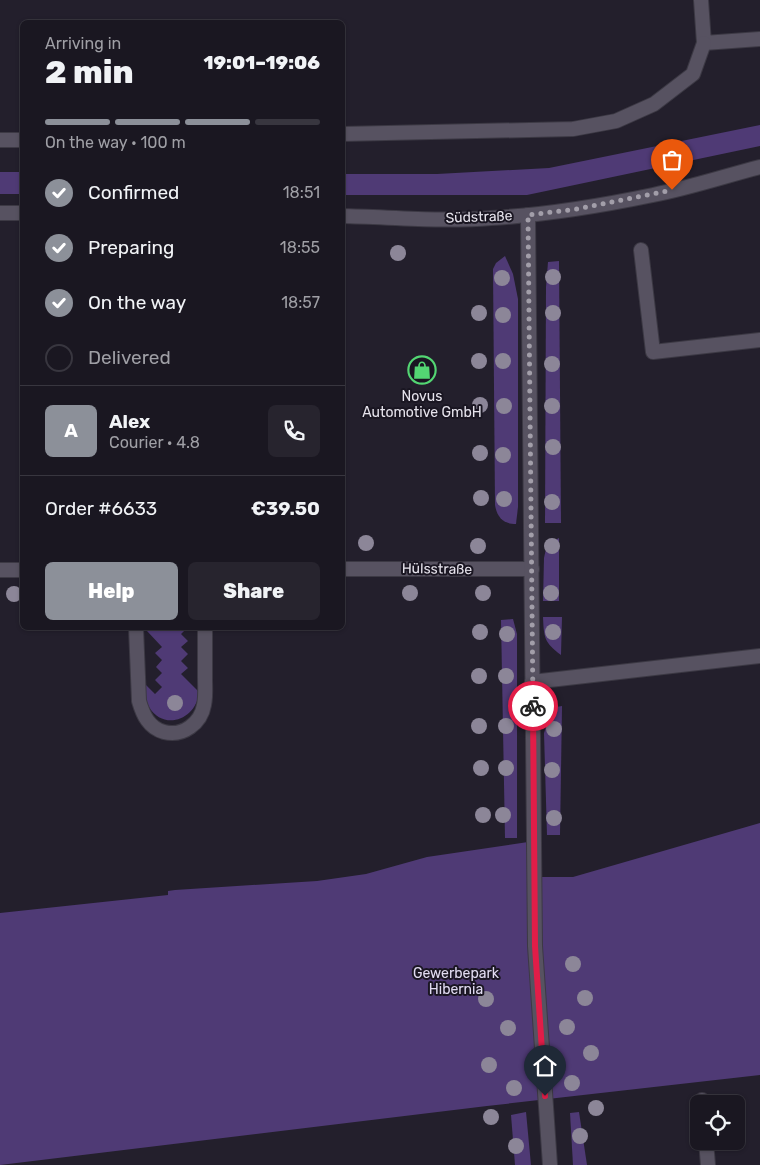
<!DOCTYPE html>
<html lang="en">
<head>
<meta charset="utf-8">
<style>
	:root { --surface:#1a1721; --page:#27242e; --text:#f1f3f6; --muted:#9f9fa5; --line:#38363f; --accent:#8c9099 }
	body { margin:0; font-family:Rubik,sans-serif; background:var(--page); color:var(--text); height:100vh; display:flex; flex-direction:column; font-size:19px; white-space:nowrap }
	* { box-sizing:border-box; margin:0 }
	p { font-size:16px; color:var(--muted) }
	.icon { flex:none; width:28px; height:28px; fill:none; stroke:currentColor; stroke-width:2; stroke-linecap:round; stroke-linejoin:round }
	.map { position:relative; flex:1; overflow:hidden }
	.drawer { position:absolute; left:20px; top:20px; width:325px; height:610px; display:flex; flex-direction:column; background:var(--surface); border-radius:8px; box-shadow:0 1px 4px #0004,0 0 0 1px var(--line) }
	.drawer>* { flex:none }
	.controls { position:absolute; left:690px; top:1095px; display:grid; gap:10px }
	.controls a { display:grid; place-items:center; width:55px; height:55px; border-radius:8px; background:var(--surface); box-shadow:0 1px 4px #0004,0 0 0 1px var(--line); font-size:25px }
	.pin { position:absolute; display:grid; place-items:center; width:42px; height:42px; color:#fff; margin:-51px -21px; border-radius:50% 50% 50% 0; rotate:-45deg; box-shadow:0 0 5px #0007 }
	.pin .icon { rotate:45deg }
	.courier { position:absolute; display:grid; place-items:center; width:50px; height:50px; margin:-25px; border:4px solid #e11d48; border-radius:50%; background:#fff; color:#222; box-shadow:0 1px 6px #0007 }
	.summary em { font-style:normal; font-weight:800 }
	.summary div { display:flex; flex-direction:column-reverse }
	.summary { display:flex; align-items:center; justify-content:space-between; height:85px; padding:0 25px }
	h1 { font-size:32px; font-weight:800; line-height:38px }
	.bar { display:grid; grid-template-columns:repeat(4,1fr); gap:8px 5px; align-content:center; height:60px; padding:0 25px }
	.bar i { height:6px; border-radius:4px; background:var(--line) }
	.bar .on { background:var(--accent) }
	.bar p { grid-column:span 4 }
	.line { display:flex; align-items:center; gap:12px; padding:0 25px; border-top:1px solid var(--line) }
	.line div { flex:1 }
	.round { display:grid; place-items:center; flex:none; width:52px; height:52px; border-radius:8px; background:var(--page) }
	ol { padding:0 25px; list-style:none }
	li { display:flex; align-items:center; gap:15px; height:55px }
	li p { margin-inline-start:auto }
	li .icon { padding:5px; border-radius:50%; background:var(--accent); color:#fff; stroke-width:4 }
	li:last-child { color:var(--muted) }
	li i { width:28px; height:28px; border:2px solid var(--line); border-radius:50% }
	.cta { display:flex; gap:10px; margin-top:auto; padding:10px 25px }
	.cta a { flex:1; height:58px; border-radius:8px; background:var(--accent); color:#fff; font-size:20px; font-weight:800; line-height:58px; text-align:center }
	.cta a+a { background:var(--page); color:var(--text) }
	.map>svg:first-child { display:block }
	.green { fill:#4f3a75 }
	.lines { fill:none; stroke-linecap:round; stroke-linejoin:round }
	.service-casing { stroke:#3c3944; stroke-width:16 }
	.minor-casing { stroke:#3c3944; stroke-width:16 }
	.tertiary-casing { stroke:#3c3944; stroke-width:16 }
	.service { stroke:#575261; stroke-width:14 }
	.minor { stroke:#575261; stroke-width:14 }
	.tertiary { stroke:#575261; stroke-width:14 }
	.tree { fill:#8c8698 }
	.done { stroke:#a29ea9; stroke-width:5; stroke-dasharray:0 9 }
	.route { stroke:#e11d48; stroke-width:6 }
	.labels { text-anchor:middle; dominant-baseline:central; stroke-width:4; stroke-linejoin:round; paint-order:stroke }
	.street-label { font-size:14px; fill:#e6e3ec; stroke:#1a1622 }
	.poi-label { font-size:14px; fill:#e6e3ec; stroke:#1a1622 }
	.park-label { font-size:14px; fill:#e1dbf1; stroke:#1a1622 }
</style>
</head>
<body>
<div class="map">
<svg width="760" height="1165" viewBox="0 0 760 1165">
	<rect width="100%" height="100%" fill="#231f2c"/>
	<!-- green -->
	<g class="green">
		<polygon points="760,125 760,146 527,195 343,195 343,174 437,174 549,168"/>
		<rect x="0" y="172" width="22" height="22"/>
		<path d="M505,256L513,274L518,299V507L516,524C503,524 497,517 495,505L493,269L496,263Z"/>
		<polygon points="559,261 561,523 545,523 546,287 548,262"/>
		<polygon points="559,538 559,601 543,601 544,558 547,544"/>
		<path d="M543,617H562L561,655C544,642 544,638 543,617Z"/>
		<polygon points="513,619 517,634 517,838 505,838 501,620"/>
		<path d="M147,628H187L181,634L188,641L181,647L188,654L181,661L188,668L181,674L199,692C197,719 164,732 149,707C145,701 145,691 145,684L155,694L162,687L155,680L162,673L156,667L162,660L155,653L162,647L147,631Z"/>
		<polygon points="562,706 560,835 547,835 544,733 549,717 556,707"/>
		<polygon points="760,823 760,1075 487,1106 0,1165 0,913 168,895 168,891 175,890 317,881 366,874 427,857 528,842 528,877 573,877"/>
		<polygon points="526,1112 531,1165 515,1165 511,1115"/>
		<polygon points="579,1112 587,1165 573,1165 570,1113"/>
	</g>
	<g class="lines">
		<!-- service casing -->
		<g class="service-casing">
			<g id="service">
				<polyline points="701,0 704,43 760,39"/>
				<polyline points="342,134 573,129 616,121 654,104 693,74 704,43"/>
				<polyline points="0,140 22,140"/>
				<polyline points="641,250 653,352 760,340"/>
				<path d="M136,628L139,701C143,715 149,728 164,732C183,737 201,723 204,705C206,696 205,687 205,678C205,661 205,644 205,628"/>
				<polyline points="532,682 760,656"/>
				<polyline points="702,1100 702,1104"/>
				<polyline points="706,1141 708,1165"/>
			</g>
		</g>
		<!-- minor casing -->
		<g class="minor-casing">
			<g id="minor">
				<polyline points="342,569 532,569"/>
				<polyline points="0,570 22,570"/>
			</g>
		</g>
		<!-- tertiary casing -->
		<g class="tertiary-casing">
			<g id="tertiary">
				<polyline points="0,213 22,213"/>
				<polyline points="528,215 535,946 550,1165"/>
				<path d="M342,216C391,217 443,222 491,218C546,215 600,206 653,195C689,188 725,176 760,167"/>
			</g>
		</g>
		<!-- service -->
		<use href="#service" class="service"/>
		<!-- minor -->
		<use href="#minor" class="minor"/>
		<!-- tertiary -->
		<use href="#tertiary" class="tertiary"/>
	</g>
	<!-- trees -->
	<g class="tree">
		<circle cx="398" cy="253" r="8"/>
		<circle cx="553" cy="277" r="8"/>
		<circle cx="502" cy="278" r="8"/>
		<circle cx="479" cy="313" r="8"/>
		<circle cx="553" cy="313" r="8"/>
		<circle cx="503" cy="315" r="8"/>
		<circle cx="479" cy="361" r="8"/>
		<circle cx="503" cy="361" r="8"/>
		<circle cx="552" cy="364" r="8"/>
		<circle cx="480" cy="405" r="8"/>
		<circle cx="504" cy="406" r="8"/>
		<circle cx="552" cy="406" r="8"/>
		<circle cx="553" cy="447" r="8"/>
		<circle cx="480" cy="453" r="8"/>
		<circle cx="503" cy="455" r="8"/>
		<circle cx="481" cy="498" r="8"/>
		<circle cx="504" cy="499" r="8"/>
		<circle cx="552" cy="502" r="8"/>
		<circle cx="366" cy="543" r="8"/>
		<circle cx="478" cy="546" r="8"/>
		<circle cx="552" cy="546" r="8"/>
		<circle cx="410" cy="593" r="8"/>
		<circle cx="483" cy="593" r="8"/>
		<circle cx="551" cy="593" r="8"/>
		<circle cx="14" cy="594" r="8"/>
		<circle cx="480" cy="632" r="8"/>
		<circle cx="553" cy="632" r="8"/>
		<circle cx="507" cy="634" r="8"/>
		<circle cx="479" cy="676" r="8"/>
		<circle cx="506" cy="676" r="8"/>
		<circle cx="175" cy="703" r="8"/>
		<circle cx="479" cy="726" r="8"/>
		<circle cx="506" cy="726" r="8"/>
		<circle cx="554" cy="729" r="8"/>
		<circle cx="481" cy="768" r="8"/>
		<circle cx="506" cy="768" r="8"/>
		<circle cx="552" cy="770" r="8"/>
		<circle cx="483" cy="815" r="8"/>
		<circle cx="503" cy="815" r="8"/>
		<circle cx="554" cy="818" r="8"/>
		<circle cx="573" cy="964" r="8"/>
		<circle cx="585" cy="998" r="8"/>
		<circle cx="486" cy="999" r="8"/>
		<circle cx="567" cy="1027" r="8"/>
		<circle cx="508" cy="1028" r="8"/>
		<circle cx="591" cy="1053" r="8"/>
		<circle cx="489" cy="1065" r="8"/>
		<circle cx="572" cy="1083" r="8"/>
		<circle cx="514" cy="1088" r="8"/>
		<circle cx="596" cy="1108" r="8"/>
		<circle cx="491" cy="1117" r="8"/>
		<circle cx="580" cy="1136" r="8"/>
		<circle cx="516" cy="1146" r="8"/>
	</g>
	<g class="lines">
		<!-- done -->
		<polyline class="done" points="533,706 528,215 577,209 672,190"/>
		<!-- route -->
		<polyline class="route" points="533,706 535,946 545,1096"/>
	</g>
	<!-- icons -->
	<defs>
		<g id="shop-ring" transform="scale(1.4375)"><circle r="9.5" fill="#1a1622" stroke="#53d673" stroke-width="1.5"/><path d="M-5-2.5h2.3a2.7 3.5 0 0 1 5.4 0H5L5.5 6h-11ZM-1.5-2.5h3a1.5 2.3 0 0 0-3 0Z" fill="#53d673"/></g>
	</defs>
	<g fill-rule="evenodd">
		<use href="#shop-ring" x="422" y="370"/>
	</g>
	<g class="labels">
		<!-- street labels -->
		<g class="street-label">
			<text transform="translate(479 217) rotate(-2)">Südstraße</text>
			<text transform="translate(437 569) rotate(1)">Hülsstraße</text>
		</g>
		<!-- poi labels -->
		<g class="poi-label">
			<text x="422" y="396">Novus<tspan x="422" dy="16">Automotive GmbH</tspan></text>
		</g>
		<!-- park labels -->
		<g class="park-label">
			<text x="456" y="973">Gewerbepark<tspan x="456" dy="16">Hibernia</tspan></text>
		</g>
	</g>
</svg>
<div class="controls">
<a><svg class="icon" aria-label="locate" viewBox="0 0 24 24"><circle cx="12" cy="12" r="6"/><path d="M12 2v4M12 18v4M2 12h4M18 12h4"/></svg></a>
</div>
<div class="pin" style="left:672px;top:190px;background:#ea580c"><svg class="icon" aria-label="bag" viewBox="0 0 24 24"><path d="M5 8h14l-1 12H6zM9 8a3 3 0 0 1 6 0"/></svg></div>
<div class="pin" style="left:545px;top:1096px;background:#1f2937"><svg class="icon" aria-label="home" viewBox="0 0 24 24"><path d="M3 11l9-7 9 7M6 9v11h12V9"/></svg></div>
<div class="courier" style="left:533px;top:706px"><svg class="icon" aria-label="bike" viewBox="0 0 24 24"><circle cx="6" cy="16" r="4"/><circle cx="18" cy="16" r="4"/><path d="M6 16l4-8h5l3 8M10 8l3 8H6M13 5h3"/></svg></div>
<section class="drawer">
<div class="summary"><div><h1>2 min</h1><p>Arriving in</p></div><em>19:01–19:06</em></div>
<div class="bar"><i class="on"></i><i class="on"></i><i class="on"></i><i></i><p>On the way · 100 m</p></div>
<ol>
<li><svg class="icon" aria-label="check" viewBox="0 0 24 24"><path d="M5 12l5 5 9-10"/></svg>Confirmed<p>18:51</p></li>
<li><svg class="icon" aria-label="check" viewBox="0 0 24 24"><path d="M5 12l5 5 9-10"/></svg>Preparing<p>18:55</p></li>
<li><svg class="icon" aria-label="check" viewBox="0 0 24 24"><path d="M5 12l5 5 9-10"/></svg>On the way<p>18:57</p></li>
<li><i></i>Delivered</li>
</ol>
<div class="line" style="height:90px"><b class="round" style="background:var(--accent);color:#fff">A</b><div><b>Alex</b><p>Courier · 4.8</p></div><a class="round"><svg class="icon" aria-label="phone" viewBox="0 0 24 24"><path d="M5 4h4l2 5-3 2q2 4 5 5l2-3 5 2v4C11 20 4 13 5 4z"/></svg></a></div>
<div class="line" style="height:65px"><div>Order #6633</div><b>€39.50</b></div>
<div class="cta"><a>Help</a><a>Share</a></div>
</section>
</div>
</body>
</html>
